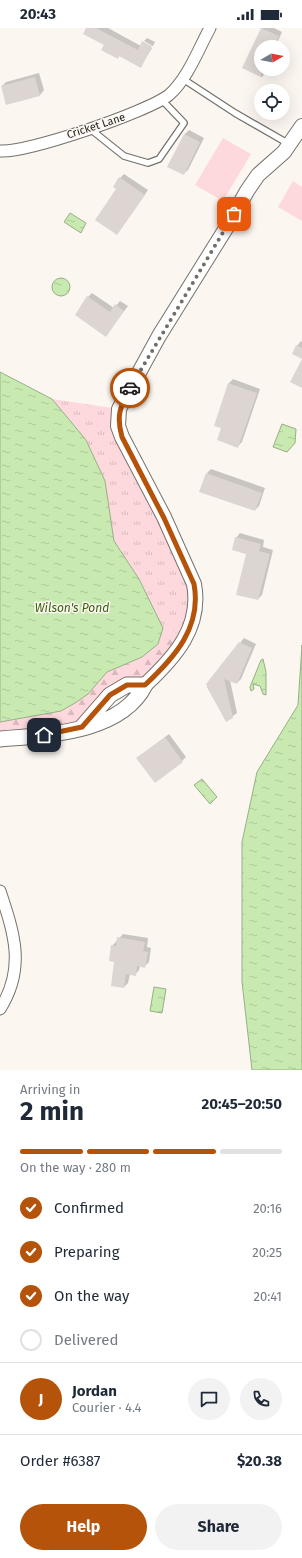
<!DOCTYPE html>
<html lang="en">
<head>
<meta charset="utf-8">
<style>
	:root { --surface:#fff; --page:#f2f2f3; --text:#1f2937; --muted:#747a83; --line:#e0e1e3; --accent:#b45309 }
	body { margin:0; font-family:"Fira Sans",sans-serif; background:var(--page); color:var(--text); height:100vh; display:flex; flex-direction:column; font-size:15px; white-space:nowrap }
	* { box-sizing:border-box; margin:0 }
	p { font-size:13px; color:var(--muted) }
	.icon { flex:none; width:22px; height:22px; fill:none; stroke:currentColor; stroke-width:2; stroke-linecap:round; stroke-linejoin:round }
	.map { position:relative; height:1042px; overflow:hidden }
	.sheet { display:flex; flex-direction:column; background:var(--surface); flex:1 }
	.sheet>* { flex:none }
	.needle { width:26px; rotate:81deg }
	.fabs { position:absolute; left:254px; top:12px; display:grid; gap:8px }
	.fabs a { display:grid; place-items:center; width:36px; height:36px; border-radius:50%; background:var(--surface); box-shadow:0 4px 16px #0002; font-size:20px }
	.pin { position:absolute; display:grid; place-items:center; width:34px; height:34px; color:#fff; margin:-17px; border-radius:8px; box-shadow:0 2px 6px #0006 }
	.courier { position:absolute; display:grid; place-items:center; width:40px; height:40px; margin:-20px; border:3px solid #b45309; border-radius:50%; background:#fff; color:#222; box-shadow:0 1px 5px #0007 }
	.summary em { font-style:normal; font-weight:700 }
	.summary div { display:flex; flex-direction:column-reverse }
	.summary { display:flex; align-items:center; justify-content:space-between; height:68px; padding:0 20px }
	h1 { font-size:26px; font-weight:700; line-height:30px }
	.bar { display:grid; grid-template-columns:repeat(4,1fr); gap:6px 4px; align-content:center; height:48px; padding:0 20px }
	.bar i { height:5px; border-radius:3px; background:var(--line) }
	.bar .current { background:var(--accent) }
	.bar p { grid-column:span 4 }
	.line { display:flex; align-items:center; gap:10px; padding:0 20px; border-top:1px solid var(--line) }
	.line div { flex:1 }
	.round { display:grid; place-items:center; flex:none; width:42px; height:42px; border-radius:21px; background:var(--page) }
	ol { padding:0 20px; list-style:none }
	li { display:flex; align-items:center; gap:12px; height:44px }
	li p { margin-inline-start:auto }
	li .icon { padding:4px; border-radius:50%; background:var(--accent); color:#fff; stroke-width:4 }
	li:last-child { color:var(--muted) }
	li i { width:22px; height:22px; border:2px solid var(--line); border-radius:50% }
	.cta { display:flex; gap:8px; margin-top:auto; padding:8px 20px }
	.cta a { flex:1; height:46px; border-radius:24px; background:var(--accent); color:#fff; font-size:16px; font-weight:700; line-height:46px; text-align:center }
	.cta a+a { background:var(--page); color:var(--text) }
	.status { display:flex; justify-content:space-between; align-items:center; height:28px; padding:0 20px; background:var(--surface); direction:ltr }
	.status svg { height:11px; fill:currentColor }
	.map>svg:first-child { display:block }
	.grass { fill:url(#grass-tufts) }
	.forest { fill:url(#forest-firs) }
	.pitch { fill:#fdd8dc }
	.water { fill:url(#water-ripples); stroke:#98af86 }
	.shadow { fill:#0003 }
	.building { fill:#ddd5d2 }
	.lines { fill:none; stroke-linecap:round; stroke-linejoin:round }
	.service-casing { stroke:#75716c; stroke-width:8 }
	.minor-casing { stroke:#75716c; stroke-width:13 }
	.tertiary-casing { stroke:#75716c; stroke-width:16 }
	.secondary-casing { stroke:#75716c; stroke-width:17 }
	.service { stroke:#fff; stroke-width:5.5 }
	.minor { stroke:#fff; stroke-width:11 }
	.tertiary { stroke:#fff; stroke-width:14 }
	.secondary { stroke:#fff; stroke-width:15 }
	.done { stroke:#726f6b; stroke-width:4; stroke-dasharray:0 7.2 }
	.route { stroke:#b45309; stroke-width:5 }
	.labels { text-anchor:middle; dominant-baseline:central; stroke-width:3; stroke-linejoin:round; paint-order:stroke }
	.street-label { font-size:11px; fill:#282624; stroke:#fbf6f0 }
	.water-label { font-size:12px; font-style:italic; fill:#3a600f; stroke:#fbf6f0 }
</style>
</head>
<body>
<div class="status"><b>20:43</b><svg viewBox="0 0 49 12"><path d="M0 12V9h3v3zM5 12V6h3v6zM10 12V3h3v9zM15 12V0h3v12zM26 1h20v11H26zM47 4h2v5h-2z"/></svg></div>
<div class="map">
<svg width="302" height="1042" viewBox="0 0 302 1042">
	<defs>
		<pattern id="grass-tufts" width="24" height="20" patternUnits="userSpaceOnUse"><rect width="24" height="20" fill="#fdd8dc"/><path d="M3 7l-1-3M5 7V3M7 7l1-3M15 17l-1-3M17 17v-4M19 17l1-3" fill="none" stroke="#d9b9bd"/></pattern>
		<pattern id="forest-firs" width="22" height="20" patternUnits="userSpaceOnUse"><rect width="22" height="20" fill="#fdd8dc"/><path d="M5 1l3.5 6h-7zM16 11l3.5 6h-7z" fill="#d9b9bd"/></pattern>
		<pattern id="water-ripples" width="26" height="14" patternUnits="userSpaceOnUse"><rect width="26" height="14" fill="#c8eab0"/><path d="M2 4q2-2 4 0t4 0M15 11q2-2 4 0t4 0" fill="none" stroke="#acc997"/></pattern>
	</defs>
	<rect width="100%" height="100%" fill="#fbf6f0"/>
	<!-- grass -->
	<polygon class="grass" points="52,371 119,381 118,398 194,556 186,609 163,600 139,551 114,513 105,453 86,412"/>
	<!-- forest -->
	<polygon class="forest" points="163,600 186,609 160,643 127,657 82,699 0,711 0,694 61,683 75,675 88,666 107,644 142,629 158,616"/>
	<!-- pitch -->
	<g class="pitch">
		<polygon points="223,110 251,126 223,173 195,157"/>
		<polygon points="293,153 302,159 302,193 278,179"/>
	</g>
	<!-- water -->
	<g class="water">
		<polygon points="70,185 86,195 81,205 64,194"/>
		<circle cx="61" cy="259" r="9"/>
		<polygon points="0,344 52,371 86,412 105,453 114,513 139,551 163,600 158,616 142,629 107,644 88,666 75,675 61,683 0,694"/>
		<polygon points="282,396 296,401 295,415 287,424 273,419"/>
		<polygon points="302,617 302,1042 252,1042 242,954 242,814 257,744 298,677"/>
		<polygon points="263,631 266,644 266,667 263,666 260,658 253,656 254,661 251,663 250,659 261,632"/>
		<polygon points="202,751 217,769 210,776 194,757"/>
		<polygon points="154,959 166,961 162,985 150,983"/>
	</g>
	<!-- shadow -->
	<g class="shadow">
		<polygon points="87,0 108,0 141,18 143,15 152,20 141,38 120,27 118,29"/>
		<polygon points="262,0 274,0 282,4 277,15 285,19 283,23 283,19 261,19 261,41 268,41 262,49 243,39"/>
		<polygon points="147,10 155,14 153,18 144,13"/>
		<polygon points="39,45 44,62 40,67 6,76 2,58 6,54"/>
		<polygon points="189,102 204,110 188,142 183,146 169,139 185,106"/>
		<polygon points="124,146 148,162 117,206 117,161 120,150"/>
		<polygon points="92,265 114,280 120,273 128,278 106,307 88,269"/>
		<polygon points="301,313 302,314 302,330 297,318"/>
		<polygon points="233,351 260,361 242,414 237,419 222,400 229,355"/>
		<polygon points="211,441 265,460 259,478 255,482 207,445"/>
		<polygon points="240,505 264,512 263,519 273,522 262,567 258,571 247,525 236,510"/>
		<polygon points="244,610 256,616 241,651 237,655 230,652 237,685 226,693 207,659"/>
		<polygon points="169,706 186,729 182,733 138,730"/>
		<polygon points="123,906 148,910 147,919 151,920 149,934 145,938 140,938 139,942 135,947 130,946 128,955 124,959 112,918"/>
	</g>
	<!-- building -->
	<g class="building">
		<polygon points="86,0 96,0 138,22 142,13 152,18 141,40 119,28 118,31 101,22 104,17 83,6"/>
		<polygon points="261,0 279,8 274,19 261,19 261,49 242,40"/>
		<polygon points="35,49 40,68 6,77 1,58"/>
		<polygon points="184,106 200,114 184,147 167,139"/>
		<polygon points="119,149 145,167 117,207 95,192 116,161 113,159"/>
		<polygon points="87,268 110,284 115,276 124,283 106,309 75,287"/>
		<polygon points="296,317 302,320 302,331 292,326"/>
		<polygon points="302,331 302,360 290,354"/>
		<polygon points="228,355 257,365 238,420 217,412 221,400 214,398"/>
		<polygon points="206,445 262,465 255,483 199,464"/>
		<polygon points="235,509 261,516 259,523 270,526 258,572 236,567 246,526 232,522"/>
		<polygon points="239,614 252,620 237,656 224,651 233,690 226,694 206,656"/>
		<polygon points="165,709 183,734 155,755 136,730"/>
		<polygon points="117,909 145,914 143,923 148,924 145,940 137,938 136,948 126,946 124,960 111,958 114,934 109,933 111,917 116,918"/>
	</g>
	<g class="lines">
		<!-- service casing -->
		<g class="service-casing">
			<g id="service">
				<polyline points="183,51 235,85 289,116"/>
				<polyline points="89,100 124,128 148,135 159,131 184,95 162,72"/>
			</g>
		</g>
		<!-- minor casing -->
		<g class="minor-casing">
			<g id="minor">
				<path d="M0,123C27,125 147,84 169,67C188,50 198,22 210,0"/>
				<path d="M0,863C14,905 26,940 0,981"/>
			</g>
		</g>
		<!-- tertiary casing -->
		<g class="tertiary-casing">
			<path id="tertiary" d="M145,657C175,629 202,599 194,556L164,489L122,409L118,398L119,381L159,308L228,197L247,163L258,147L284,124L302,98"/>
		</g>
		<!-- secondary casing -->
		<g class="secondary-casing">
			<path id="secondary" d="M0,711C47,707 121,705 145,657H127L110,667L82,699"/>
		</g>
		<!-- service -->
		<use href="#service" class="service"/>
		<!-- minor -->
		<use href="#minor" class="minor"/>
		<!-- tertiary -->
		<use href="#tertiary" class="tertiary"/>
		<!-- secondary -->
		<use href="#secondary" class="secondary"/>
	</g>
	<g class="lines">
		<!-- done -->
		<polyline class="done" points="130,360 234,186"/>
		<!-- route -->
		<path class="route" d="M44,707L82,699L110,667L127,657H145C175,629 202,599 194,556L164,490L122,409C116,388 120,379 130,360"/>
	</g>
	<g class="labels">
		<!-- street labels -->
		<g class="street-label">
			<text transform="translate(96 98) rotate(-18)">Cricket Lane</text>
		</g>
		<!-- water labels -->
		<g class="water-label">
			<text x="72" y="580">Wilson's Pond</text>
		</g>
	</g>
</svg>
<div class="fabs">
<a><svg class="needle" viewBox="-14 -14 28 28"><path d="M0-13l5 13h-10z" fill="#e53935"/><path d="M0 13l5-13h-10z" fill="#747a83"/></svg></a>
<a><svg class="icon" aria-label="locate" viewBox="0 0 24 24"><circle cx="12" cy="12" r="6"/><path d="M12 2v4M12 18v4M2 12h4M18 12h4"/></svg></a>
</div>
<div class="pin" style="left:234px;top:186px;background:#ea580c"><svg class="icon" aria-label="bag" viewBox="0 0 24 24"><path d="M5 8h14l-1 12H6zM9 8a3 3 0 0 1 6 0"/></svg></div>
<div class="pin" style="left:44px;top:707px;background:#1f2937"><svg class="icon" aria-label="home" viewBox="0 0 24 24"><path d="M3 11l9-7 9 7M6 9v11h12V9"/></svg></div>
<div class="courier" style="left:130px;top:360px"><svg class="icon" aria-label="car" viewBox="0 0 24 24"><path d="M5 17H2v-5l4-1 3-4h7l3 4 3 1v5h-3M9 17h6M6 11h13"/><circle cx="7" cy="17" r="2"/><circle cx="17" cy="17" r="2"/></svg></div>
</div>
<section class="sheet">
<div class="summary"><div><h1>2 min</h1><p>Arriving in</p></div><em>20:45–20:50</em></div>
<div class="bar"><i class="current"></i><i class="current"></i><i class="current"></i><i></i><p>On the way · 280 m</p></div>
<ol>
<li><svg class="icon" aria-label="check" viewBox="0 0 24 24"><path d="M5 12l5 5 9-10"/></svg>Confirmed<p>20:16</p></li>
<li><svg class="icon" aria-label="check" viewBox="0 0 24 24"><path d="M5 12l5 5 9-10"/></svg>Preparing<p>20:25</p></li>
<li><svg class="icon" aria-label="check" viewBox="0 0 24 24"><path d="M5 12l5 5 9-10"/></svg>On the way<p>20:41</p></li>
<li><i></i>Delivered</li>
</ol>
<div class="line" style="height:72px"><b class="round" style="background:var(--accent);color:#fff">J</b><div><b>Jordan</b><p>Courier · 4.4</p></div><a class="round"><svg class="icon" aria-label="chat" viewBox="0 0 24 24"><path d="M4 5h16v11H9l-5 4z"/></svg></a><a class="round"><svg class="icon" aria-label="phone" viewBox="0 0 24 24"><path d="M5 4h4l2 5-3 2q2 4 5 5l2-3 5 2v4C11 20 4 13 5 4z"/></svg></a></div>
<div class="line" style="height:52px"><div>Order #6387</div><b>$20.38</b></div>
<div class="cta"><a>Help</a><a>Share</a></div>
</section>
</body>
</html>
